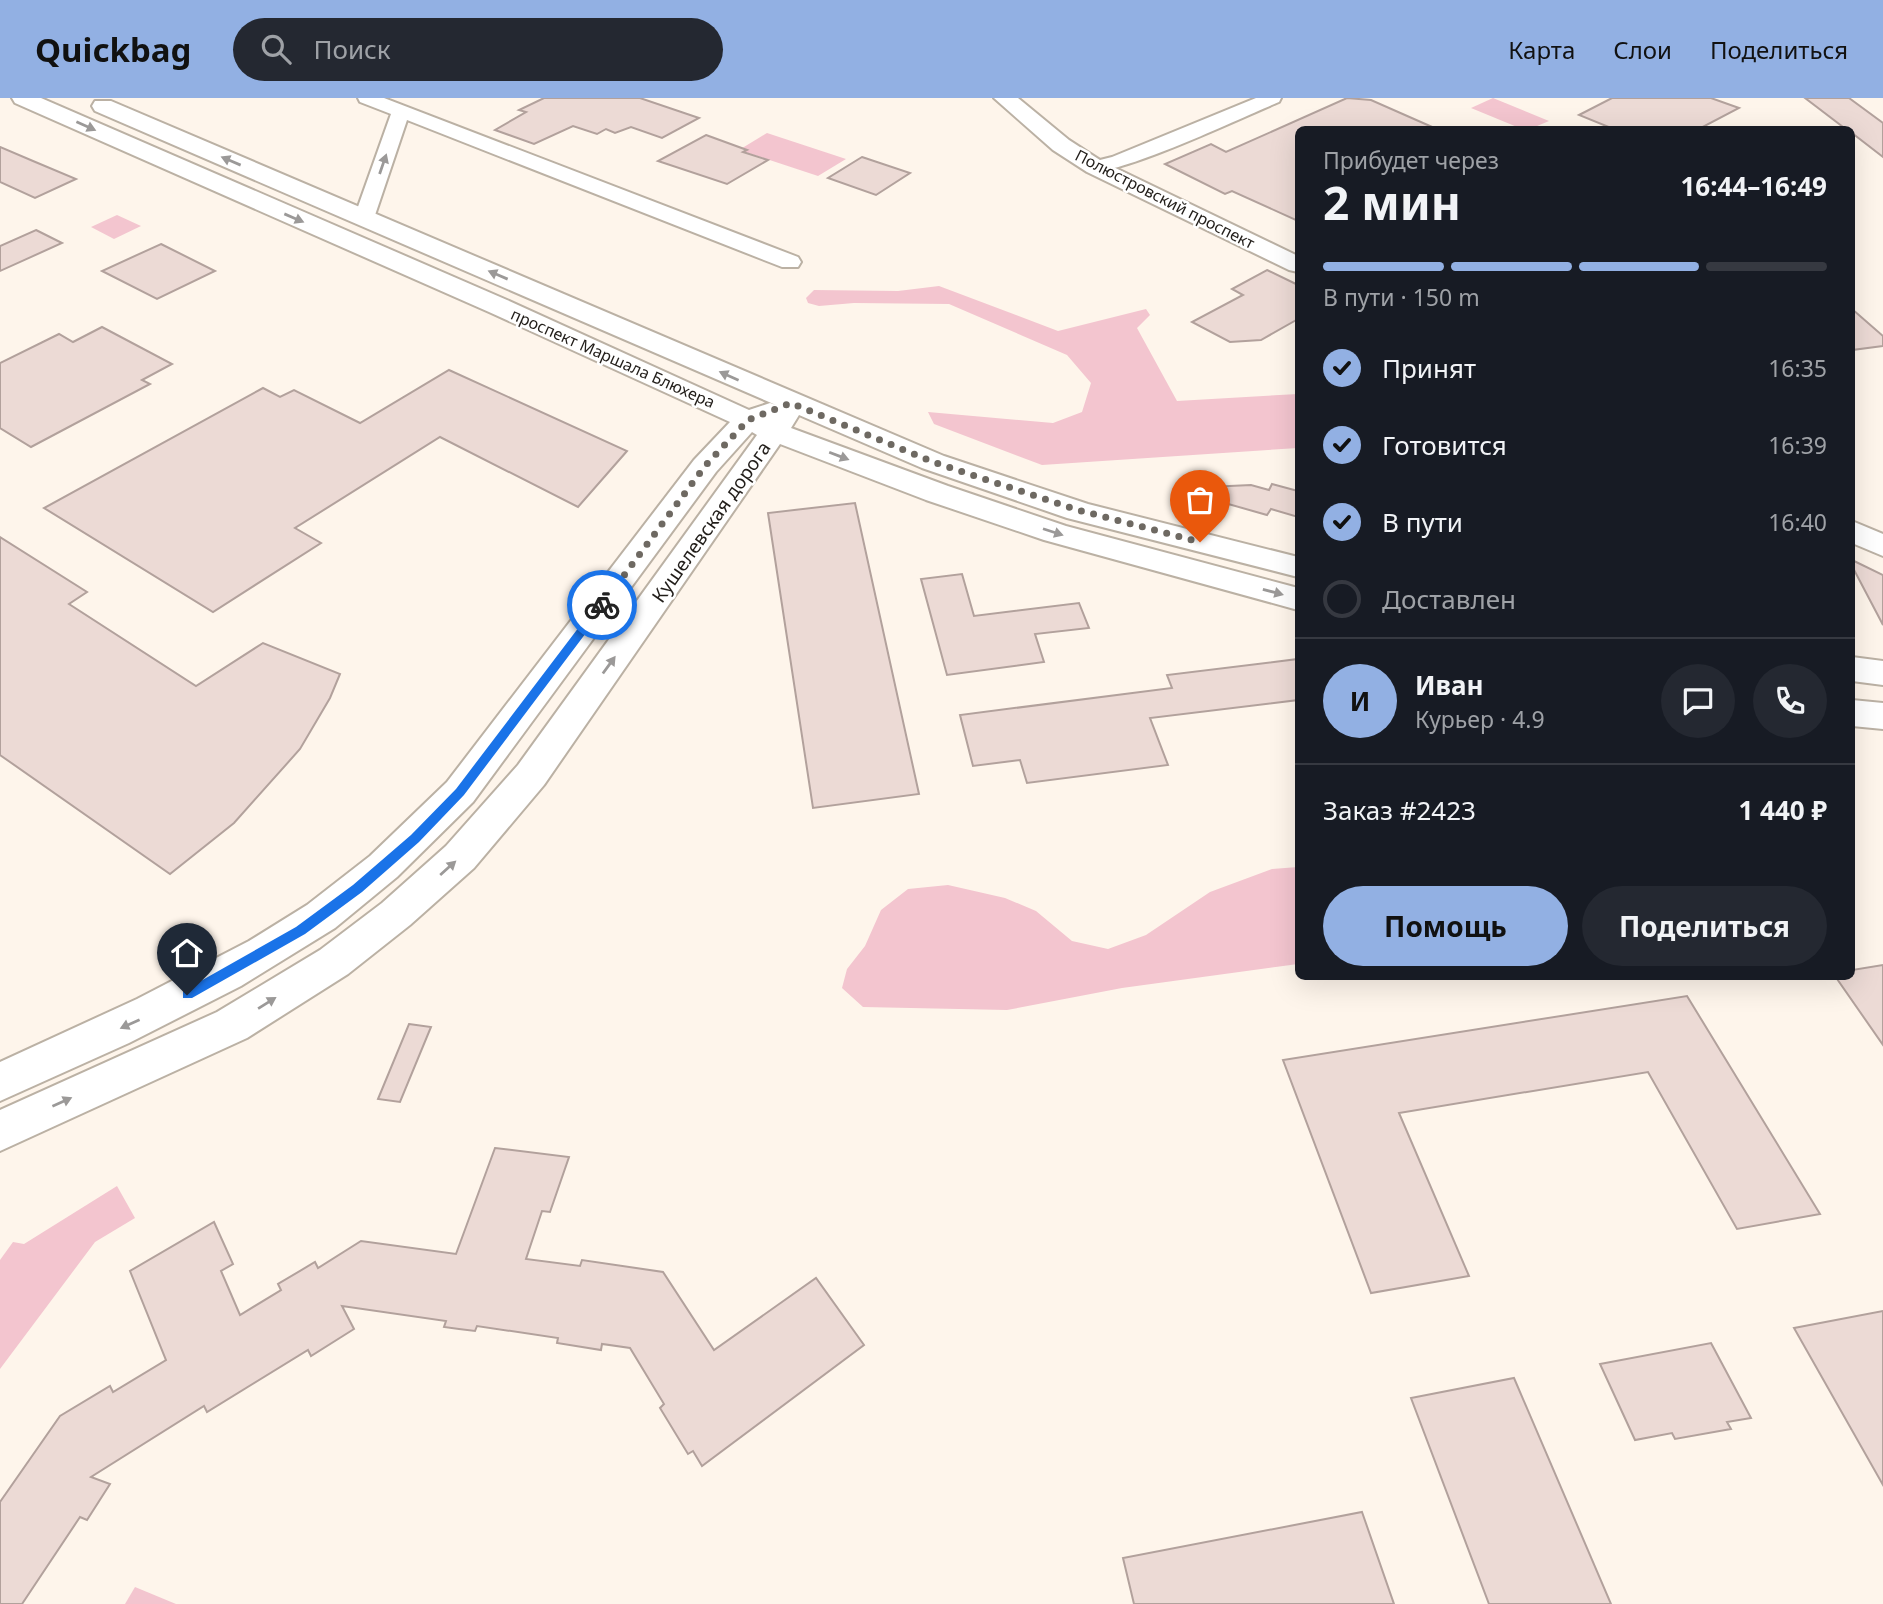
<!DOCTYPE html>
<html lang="ru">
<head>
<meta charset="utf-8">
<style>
	:root { --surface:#171b24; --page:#242831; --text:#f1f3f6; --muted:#9ea1a6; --line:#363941; --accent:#92b0e3 }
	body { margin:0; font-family:"Noto Sans",sans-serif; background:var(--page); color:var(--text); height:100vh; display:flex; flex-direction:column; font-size:26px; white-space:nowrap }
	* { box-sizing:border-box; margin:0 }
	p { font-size:23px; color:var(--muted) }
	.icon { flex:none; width:38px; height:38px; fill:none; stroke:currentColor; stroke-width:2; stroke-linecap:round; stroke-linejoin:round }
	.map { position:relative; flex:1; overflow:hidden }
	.sheet { position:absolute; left:1295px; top:28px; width:560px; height:854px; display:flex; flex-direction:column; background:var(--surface); border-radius:10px; box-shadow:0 7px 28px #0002 }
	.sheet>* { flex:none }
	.pin { position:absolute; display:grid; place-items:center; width:60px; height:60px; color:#fff; margin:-72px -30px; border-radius:50% 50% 50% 0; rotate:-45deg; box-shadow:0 0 7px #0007 }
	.pin .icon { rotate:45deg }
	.courier { position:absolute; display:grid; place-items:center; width:70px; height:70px; margin:-35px; border:5px solid #1a73e8; border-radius:50%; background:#fff; color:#222; box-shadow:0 2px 9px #0007 }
	.headline em { font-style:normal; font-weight:700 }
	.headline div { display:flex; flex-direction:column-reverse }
	.headline { display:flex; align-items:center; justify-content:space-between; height:119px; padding:0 28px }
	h1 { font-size:46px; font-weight:700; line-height:52px }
	.bar { display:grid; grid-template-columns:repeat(4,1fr); gap:10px 7px; align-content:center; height:84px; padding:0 28px }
	.bar i { height:9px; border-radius:5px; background:var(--line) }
	.bar .current { background:var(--accent) }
	.bar p { grid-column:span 4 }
	.line { display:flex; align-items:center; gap:18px; padding:0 28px; border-top:2px solid var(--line) }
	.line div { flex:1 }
	.round { display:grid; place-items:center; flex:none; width:74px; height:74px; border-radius:37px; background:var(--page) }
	ol { padding:0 28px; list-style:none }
	li { display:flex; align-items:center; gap:21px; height:77px }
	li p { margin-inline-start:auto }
	li .icon { padding:7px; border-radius:50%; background:var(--accent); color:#111; stroke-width:4 }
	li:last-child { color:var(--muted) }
	li i { width:38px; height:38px; border:4px solid var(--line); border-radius:50% }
	.button { display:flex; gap:14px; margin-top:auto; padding:14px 28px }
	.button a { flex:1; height:80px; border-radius:42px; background:var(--accent); color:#111; font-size:28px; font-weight:700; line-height:80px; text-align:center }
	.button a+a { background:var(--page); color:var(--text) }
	header { display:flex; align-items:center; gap:42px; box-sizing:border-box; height:98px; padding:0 35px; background:var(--accent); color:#111 }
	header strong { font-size:33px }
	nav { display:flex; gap:38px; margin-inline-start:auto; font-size:24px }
	.search { width:490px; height:63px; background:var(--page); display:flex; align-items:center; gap:18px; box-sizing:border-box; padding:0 24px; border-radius:38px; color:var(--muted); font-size:26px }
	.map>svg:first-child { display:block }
	.green { fill:#f3c5cf }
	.building { fill:#ecdad5; stroke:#b2a19c; stroke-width:2 }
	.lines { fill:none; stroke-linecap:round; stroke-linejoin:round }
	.street-casing { stroke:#bbb1a4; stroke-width:4 }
	.secondary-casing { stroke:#bbb1a4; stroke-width:4 }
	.primary-casing { stroke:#bbb1a4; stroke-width:4 }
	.street { fill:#fff; fill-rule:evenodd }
	.secondary { fill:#fff; fill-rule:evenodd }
	.primary { fill:#fff; fill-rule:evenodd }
	.oneway { fill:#9b9998 }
	.route { fill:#1a73e8 }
	.done { stroke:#6e6962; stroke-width:7; stroke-dasharray:0 12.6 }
	.labels { text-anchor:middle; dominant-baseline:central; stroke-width:5; stroke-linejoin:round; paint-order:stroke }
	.far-street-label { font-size:16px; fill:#211d19; stroke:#fff }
	.street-label { font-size:19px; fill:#211d19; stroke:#fff }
</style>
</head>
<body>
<header>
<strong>Quickbag</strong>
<div class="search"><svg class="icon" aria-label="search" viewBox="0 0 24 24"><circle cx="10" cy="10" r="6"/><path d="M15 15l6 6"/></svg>Поиск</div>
<nav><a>Карта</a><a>Слои</a><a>Поделиться</a></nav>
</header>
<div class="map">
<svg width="1883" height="1506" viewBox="0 0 1883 1506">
	<rect width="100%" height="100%" fill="#fef5eb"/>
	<!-- green -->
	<g class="green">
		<polygon points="1493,0 1549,23 1530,31 1522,31 1471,10"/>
		<polygon points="767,35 846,61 818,78 739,52"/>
		<polygon points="117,117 141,128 114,141 91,129"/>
		<polygon points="939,188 1058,233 1146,211 1150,217 1137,230 1177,303 1298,296 1298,350 1042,367 934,326 928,314 1053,325 1082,314 1091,285 1067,257 949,206 854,205 819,208 808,205 806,200 814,192 898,193"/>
		<polygon points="1298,769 1298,866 1122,890 1007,912 863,909 842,890 847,871 865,848 881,812 908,791 948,787 1005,800 1036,813 1072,843 1108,851 1146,837 1210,794 1272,771"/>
		<polygon points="117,1088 135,1120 95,1144 0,1271 0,1162 13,1144 24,1146"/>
		<polygon points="135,1489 176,1506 125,1506"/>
	</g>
	<!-- building -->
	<g class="building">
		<polygon points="544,0 640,0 699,20 662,40 631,29 615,35 606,31 597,36 573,28 534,46 495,32 526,14 519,12"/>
		<polygon points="1347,0 1371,2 1439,32 1298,32 1298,123 1232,93 1225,96 1165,66 1211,46 1226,54"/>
		<polygon points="1612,0 1711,0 1739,10 1697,32 1616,32 1579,17"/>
		<polygon points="1805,0 1849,0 1883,25 1883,59 1852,35 1852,32 1847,32"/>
		<polygon points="706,37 747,52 743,54 768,62 727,86 658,63"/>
		<polygon points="0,49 33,63 76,81 35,100 0,84"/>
		<polygon points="862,59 910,75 876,97 828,80"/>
		<polygon points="36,132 62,145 0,173 0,148"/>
		<polygon points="161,146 215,173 157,201 102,173"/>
		<polygon points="1267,172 1298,187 1298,221 1261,242 1230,244 1192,224 1243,197 1232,191"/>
		<polygon points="1852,211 1883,238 1883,248 1852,252"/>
		<polygon points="102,229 172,266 142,282 150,286 31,349 0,330 0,265 59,236 73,244"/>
		<polygon points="449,272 627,353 578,409 440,339 295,430 321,445 213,514 44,410 263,290 280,299 294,292 360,325"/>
		<polygon points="1272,386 1298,393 1298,419 1271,411 1267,417 1186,394 1187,390 1251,387 1269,392"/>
		<polygon points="855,405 919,696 813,710 768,415"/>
		<polygon points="0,439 87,494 69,506 196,588 263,545 340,576 330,600 300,651 234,725 170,776 0,657"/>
		<polygon points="1852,462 1883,477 1883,527 1852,468"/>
		<polygon points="962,476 974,518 1079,505 1089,530 1035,536 1044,564 947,577 921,481"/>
		<polygon points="1298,561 1298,602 1150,620 1168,667 1027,685 1020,662 973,668 960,617 1172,590 1167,577"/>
		<polygon points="1883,867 1883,947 1835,878 1852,878 1852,872"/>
		<polygon points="1687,898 1820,1116 1737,1131 1648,974 1399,1015 1469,1178 1371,1195 1283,962"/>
		<polygon points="409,926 431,929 400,1004 378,1001"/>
		<polygon points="495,1050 569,1059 550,1114 542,1113 526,1161 580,1168 582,1162 663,1174 714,1252 816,1180 864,1247 702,1368 693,1353 688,1356 660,1310 664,1306 630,1250 602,1246 601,1252 557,1245 558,1240 477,1228 475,1233 459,1231 444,1229 446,1223 342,1208 354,1231 311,1258 308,1252 207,1314 204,1308 91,1379 110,1386 87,1422 80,1419 22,1506 0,1506 0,1404 60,1318 110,1288 113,1294 166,1262 130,1173 214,1124 233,1166 221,1173 240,1217 281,1192 278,1186 315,1164 318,1170 361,1143 456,1156"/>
		<polygon points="1883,1213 1883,1387 1794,1230"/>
		<polygon points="1711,1245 1751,1320 1727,1324 1731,1331 1675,1341 1672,1335 1635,1342 1600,1266"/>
		<polygon points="1514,1280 1611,1506 1489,1506 1411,1300"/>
		<polygon points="1362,1414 1394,1506 1134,1506 1123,1460"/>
	</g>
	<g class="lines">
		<!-- street casing -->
		<g class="street-casing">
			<g id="street">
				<polygon points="358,0 384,0 798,159 801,164 798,169 782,169 407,22 374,120 371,124 357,124 354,120 391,16 360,4"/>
				<path d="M1256,0H1281L1279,4C1245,18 1115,80 1088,73L1085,69L1088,65L1112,59Z"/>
			</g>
		</g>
		<!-- secondary casing -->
		<g class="secondary-casing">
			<g id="secondary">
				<polygon points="994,0 1018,0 1069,42 1103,64 1298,158 1298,174 1289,172 1087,74 1053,52"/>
				<polygon points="1852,423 1883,436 1883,458 1852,445"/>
			</g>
		</g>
		<!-- primary casing -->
		<g class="primary-casing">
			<g id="primary">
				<polygon points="12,0 41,0 507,202 749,312 770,305 776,307 95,13 92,8 95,3 111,3 944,358 1088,406 1298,459 1298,479 1067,420 922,370 799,317 791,330 948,388 1066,428 1298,490 1298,512 1044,442 926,402 780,346 544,687 474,770 410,827 348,876 247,940 0,1053 0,1012 217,914 320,852 382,805 446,748 518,667 757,337 752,334 716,374 473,704 397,779 335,830 241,888 129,945 0,1003 0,964 137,901 249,843 307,807 370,758 447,684 694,362 730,324 489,214 15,5"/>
				<polygon points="1852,559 1883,563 1883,587 1852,583"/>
				<polygon points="1852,602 1883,605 1883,631 1852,628"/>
			</g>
		</g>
		<!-- street -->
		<use href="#street" class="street"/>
		<!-- secondary -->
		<use href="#secondary" class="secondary"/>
		<!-- primary -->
		<use href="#primary" class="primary"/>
	</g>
	<!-- one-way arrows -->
	<defs><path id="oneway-solid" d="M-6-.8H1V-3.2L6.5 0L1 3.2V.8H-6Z" transform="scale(1.75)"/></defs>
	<g class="oneway">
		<use href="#oneway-solid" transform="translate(86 28) rotate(24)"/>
		<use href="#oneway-solid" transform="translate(231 63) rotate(-157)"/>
		<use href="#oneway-solid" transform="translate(383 66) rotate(-71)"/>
		<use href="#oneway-solid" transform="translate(294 120) rotate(23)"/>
		<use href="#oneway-solid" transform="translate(498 177) rotate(-157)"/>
		<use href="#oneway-solid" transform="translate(729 278) rotate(-156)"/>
		<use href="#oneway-solid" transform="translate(839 358) rotate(21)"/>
		<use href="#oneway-solid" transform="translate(1053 434) rotate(18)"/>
		<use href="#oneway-solid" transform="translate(1273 494) rotate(15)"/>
		<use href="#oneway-solid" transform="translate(609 567) rotate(-54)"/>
		<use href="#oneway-solid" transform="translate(448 770) rotate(-42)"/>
		<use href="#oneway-solid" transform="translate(267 905) rotate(-32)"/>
		<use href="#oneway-solid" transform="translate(130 926) rotate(156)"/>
		<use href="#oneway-solid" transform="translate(62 1004) rotate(-24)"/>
	</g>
	<!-- route -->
	<polygon class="route" points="598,504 607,507 464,697 419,744 362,794 305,836 192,900 183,900 183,893 296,829 353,787 411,737 456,691"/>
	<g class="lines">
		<!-- done -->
		<polyline class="done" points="602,507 705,368 748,322 791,305 933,364 1078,412 1200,444"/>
	</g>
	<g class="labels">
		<!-- far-street labels -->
		<g class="far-street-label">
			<text transform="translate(1165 101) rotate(27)">Полюстровский проспект</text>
			<text transform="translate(613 260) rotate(24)">проспект Маршала Блюхера</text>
		</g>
		<!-- street labels -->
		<g class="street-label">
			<text transform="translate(711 424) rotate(-55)">Кушелевская дорога</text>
		</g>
	</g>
</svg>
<div class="pin" style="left:1200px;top:444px;background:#ea580c"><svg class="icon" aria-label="bag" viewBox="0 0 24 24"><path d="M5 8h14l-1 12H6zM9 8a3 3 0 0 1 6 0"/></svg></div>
<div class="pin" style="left:187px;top:897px;background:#1f2937"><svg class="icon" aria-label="home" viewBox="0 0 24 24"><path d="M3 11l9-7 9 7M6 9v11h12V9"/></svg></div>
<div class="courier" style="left:602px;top:507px"><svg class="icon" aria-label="bike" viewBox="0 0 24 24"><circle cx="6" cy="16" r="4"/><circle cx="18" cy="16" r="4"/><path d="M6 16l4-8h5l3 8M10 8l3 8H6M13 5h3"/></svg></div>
<section class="sheet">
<div class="headline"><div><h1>2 мин</h1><p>Прибудет через</p></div><em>16:44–16:49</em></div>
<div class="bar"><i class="current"></i><i class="current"></i><i class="current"></i><i></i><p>В пути · 150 m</p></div>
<ol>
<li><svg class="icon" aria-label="check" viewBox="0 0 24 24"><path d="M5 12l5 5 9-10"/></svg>Принят<p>16:35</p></li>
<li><svg class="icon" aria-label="check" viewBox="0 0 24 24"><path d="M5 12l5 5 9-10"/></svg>Готовится<p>16:39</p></li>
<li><svg class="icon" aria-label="check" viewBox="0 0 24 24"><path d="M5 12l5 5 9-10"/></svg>В пути<p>16:40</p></li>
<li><i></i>Доставлен</li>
</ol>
<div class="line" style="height:126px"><b class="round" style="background:var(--accent);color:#111">И</b><div><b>Иван</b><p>Курьер · 4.9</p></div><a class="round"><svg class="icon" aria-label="chat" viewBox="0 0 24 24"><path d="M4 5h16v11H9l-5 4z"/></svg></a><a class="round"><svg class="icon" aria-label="phone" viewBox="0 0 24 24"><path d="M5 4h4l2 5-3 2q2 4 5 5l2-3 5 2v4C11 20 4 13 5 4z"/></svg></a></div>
<div class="line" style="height:91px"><div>Заказ #2423</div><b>1 440 ₽</b></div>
<div class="button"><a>Помощь</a><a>Поделиться</a></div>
</section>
</div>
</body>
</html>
